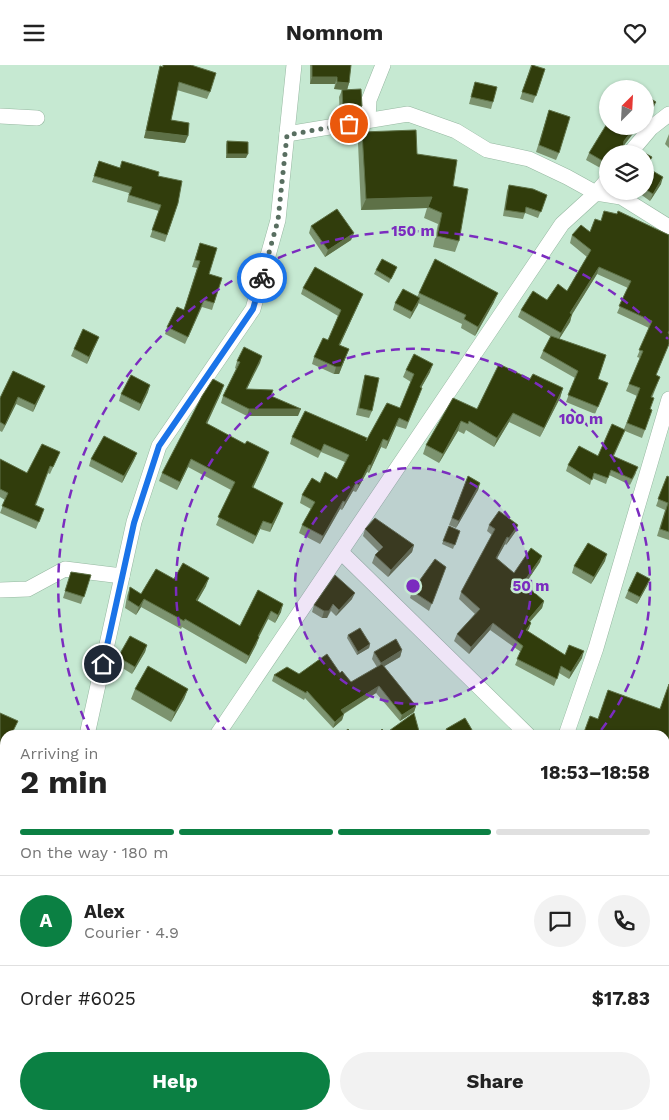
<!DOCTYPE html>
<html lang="en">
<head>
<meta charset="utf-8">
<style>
	:root { --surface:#fff; --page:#f2f2f2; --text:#222; --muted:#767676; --line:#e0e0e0; --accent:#0b8043 }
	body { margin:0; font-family:"Work Sans",sans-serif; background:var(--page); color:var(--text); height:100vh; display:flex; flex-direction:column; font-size:19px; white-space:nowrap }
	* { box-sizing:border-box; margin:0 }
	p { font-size:16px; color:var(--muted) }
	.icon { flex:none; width:28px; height:28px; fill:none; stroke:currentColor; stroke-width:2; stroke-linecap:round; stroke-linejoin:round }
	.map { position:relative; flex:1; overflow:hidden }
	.side { position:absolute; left:0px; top:665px; width:670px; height:390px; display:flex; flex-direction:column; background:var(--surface); border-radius:15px 15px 0 0; box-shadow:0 1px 4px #0004 }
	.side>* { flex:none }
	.needle { width:32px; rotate:24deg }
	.controls { position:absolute; left:599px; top:15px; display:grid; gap:10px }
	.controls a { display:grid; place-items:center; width:55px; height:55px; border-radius:50%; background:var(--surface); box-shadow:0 1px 4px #0004; font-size:25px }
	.pin { position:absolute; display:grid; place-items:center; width:42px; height:42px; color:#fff; margin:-21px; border:2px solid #fff; border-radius:50%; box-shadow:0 1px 5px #0007 }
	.courier { position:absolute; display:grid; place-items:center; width:50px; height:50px; margin:-25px; border:4px solid #1a73e8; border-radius:50%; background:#fff; color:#222; box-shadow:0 1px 6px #0007 }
	.summary em { font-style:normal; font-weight:700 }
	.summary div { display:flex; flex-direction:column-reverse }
	.summary { display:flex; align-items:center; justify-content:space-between; height:85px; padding:0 20px }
	h1 { font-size:32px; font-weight:700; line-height:38px }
	.bar { display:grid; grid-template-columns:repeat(4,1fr); gap:8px 5px; align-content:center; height:60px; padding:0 20px }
	.bar i { height:6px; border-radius:4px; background:var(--line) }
	.bar .current { background:var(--accent) }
	.bar p { grid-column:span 4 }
	.line { display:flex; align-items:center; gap:12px; padding:0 20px; border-top:1px solid var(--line) }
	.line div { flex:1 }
	.round { display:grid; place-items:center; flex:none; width:52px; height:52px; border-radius:26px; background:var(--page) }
	.cta { display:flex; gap:10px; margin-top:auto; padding:10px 20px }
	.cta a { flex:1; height:58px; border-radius:30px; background:var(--accent); color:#fff; font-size:20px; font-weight:700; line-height:58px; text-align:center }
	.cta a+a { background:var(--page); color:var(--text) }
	header { display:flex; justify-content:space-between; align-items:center; height:65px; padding:0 20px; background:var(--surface); font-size:22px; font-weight:700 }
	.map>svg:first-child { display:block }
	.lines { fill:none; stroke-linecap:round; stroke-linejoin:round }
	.minor-casing { stroke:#96b8a1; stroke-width:16 }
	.minor { stroke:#fff; stroke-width:15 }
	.wall { fill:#7c936f }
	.shaded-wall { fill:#5e7147 }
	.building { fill:#313d0c; stroke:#5e7147 }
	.done { stroke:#586e60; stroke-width:5; stroke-dasharray:0 9 }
	.route { stroke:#1a73e8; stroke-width:6 }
	.ring { fill:none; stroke:#7b2cbf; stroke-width:2.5; stroke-dasharray:9 6 }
	.centre { fill:#7b2cbf; stroke:#c6e9d2; stroke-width:2.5 }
	.ring-label { font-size:15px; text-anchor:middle; font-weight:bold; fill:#7b2cbf; stroke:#c6e9d2; stroke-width:5; stroke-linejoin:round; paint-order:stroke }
</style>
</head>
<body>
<header><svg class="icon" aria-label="menu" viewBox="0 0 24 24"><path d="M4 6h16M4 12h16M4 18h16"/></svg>Nomnom<svg class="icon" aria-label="heart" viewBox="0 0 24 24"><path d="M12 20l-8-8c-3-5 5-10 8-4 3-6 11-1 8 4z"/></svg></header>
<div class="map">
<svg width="669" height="1055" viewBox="0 0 669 1055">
	<rect width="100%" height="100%" fill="#c6e9d2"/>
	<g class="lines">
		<!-- minor casing -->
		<g class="minor-casing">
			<g id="minor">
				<polyline points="0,51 37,53"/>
				<polyline points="368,54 369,35 383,0"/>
				<polyline points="287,69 408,49 456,66 487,85 529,94 567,112 596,128 608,114"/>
				<polyline points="629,89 651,63 669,49"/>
				<polyline points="341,487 528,670"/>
				<polyline points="0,525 28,524 65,504 122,511"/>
				<polyline points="87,670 134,457 159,381 253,244 278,155 294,0"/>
				<polyline points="217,670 562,159 596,128 621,132 669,162"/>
				<polyline points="566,670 596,583 669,334"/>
				<polyline points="0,987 5,979"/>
				<polyline points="665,1043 669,1013"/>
				<polyline points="266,1050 269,1055"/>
				<polyline points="465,1050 473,1055"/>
				<polyline points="106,1055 109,1050"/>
			</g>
		</g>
		<!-- minor -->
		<use href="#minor" class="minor"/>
	</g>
	<!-- wall -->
	<g class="wall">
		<polygon points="310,0 351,0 349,18 347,25 359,48 340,51 339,32 342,25 343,25 334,24 335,19 310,19"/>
		<polygon points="531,0 545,4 533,38 520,34"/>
		<polygon points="160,1 210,27 207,34 177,25 171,55 185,78 144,73 158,8"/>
		<polygon points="475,17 493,37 491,44 469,39"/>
		<polygon points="549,45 559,88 556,95 536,87"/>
		<polygon points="362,67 417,89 453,121 459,176 455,187 433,182 438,159 424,153 427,143 361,145 358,78"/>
		<polygon points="669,69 669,83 665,79"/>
		<polygon points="227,76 246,93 226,93 226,80"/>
		<polygon points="623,81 623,85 608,89 608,106 604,105 586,95 589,88"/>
		<polygon points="645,89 652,92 648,102 661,119 650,136 636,126 645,126"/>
		<polygon points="99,96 120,103 158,111 178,138 165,177 150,172 159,146 127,137 129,128 92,117"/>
		<polygon points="509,120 547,130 538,153 525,148 523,154 503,151 507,126"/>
		<polygon points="595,154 669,268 656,310 660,312 652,333 650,344 652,345 642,373 625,366 614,391 636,408 630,420 609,410 606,419 592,413 590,420 566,406 568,400 598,391 624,364 637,331 626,326 640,293 637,292 649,263 617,248 628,223 597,209 572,249 570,257 559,274 598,314 605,325 595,349 566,337 575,313 540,293 543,286 551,272 518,252 521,245 567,226 587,192 570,178 572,170 590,167"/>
		<polygon points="311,161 354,168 351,175 325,192 309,168"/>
		<polygon points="200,178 209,209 222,213 212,245 202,242 185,279 165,269 167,262 184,245 197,203 192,202"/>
		<polygon points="397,202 389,218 374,209 376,205"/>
		<polygon points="303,223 363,229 340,280 349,284 339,309 334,309 312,299 314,292 328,275 338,251 301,229"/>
		<polygon points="419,228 494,237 475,271 461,263 462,259 418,238 410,254 393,245 395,238 417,232"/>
		<polygon points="99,272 87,299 71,291 74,284"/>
		<polygon points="262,291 247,324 271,331 298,351 247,351 221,338 223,331 236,304 235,303 237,296"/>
		<polygon points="406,305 430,307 421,323 419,331 406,364 396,361 386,384 381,382 369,408 367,407 356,427 353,426 342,445 340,444 320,479 299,468 302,460 311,444 300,438 302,430 320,418 337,414 345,397 321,387 318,393 290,379 292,372 366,376 400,343 411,317 403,312"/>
		<polygon points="365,310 372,346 369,353 356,350 363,317"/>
		<polygon points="530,314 563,323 560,333 540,372 509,357 494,382 466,365 464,369 458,366 439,398 423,389 426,380 477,344"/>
		<polygon points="224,320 221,328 207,359 266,395 253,423 280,446 270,467 260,464 253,479 216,460 231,425 188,402 177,425 159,416 162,408"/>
		<polygon points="45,321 33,347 16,339 2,367 0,366 0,333"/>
		<polygon points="148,327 139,346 119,336 121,329"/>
		<polygon points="60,387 50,409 48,408 36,440 44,444 36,464 0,448 5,435 0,432 0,394 27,408"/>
		<polygon points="137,388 134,395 122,418 89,401 91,394"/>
		<polygon points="468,411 480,418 478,425 456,463 449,460"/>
		<polygon points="667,411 669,412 669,475 657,471 665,445 656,441"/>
		<polygon points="489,460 516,466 506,480 505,479 497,493 514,508 540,497 525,519 544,536 542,543 530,557 531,558 527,566 565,590 582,593 569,614 559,608 554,621 515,600 521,587 490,565 469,589 454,576 457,569 475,549 459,534 461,527 492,470 487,466"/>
		<polygon points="449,461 460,466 453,484 442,479"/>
		<polygon points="365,464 414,480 412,487 388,512 372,498 375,490 379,487 363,471"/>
		<polygon points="605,496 591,519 572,508 574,501"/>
		<polygon points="446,502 429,546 410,533 412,526"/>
		<polygon points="71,507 91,510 81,539 63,533"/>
		<polygon points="174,514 206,521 197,536 240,561 258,525 281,547 275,558 268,554 259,572 256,580 246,599 182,562 181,564 141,542 136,550 125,543 127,531 130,522 141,529"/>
		<polygon points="650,514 647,521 637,539 625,533 628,526"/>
		<polygon points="352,534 336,551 331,546 327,553 322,553 312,547 314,540"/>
		<polygon points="348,570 370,579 369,583 357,590 347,573"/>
		<polygon points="147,580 145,587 132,609 116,599 118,592"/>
		<polygon points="402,585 400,592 384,601 416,641 414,647 400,656 376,628 344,649 342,655 333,663 305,633 304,635 272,616 274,610 340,608 351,617 377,602 372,594 374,587"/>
		<polygon points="669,619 669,740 665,739 665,670 598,654 660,644"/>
		<polygon points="135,624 188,624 184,634 171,657 131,634"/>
		<polygon points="446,664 475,670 444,670"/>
		<polygon points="665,784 669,786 669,859 665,858"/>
		<polygon points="665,866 669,898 666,906 665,905"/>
		<polygon points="33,1050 49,1050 46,1055 35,1055 31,1054"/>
		<polygon points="197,1050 230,1050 234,1055 201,1055"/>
		<polygon points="288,1050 328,1050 332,1055 292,1055"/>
		<polygon points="382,1050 400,1050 396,1055 389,1055"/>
		<polygon points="496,1050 507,1050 505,1054"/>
	</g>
	<!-- shaded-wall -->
	<g class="shaded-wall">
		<polygon points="312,12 337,12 335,19 310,19"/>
		<polygon points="337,17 349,18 347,25 334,24"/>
		<polygon points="656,37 653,44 645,54 645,50"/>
		<polygon points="362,41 359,48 340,51 343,44"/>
		<polygon points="636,61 639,61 622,83 624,76"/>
		<polygon points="146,66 188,71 185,78 144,73"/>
		<polygon points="227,89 248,89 246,93 226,93"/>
		<polygon points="607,98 608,106 604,105"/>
		<polygon points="663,112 661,119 650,136 653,129"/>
		<polygon points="432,132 428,143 361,145 366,134"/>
		<polygon points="354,168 351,175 325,192 328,185"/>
		<polygon points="599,202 597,209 568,256 570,248"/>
		<polygon points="498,228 494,237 475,271 478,262"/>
		<polygon points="363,229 360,236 337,286 339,280"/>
		<polygon points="420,233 418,240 410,254 412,247"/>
		<polygon points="572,249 570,257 558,276 561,268"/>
		<polygon points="99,272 96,279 87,299 89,292"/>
		<polygon points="349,284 339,309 334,309 336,302"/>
		<polygon points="262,291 260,298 243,331 246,324"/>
		<polygon points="433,299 430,307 417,330 420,322"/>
		<polygon points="150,320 148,327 139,346 141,339"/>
		<polygon points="224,320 221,328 203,367 206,358"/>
		<polygon points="45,321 42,328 33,347 35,340"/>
		<polygon points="563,323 560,333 540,372 544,363"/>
		<polygon points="18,332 16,339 2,367 5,360"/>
		<polygon points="249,344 301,344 298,351 247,351"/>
		<polygon points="513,348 509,357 494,382 497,373"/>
		<polygon points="399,353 396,361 386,384 388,376"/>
		<polygon points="461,356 458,366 439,398 443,389"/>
		<polygon points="383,374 381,382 369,408 371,400"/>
		<polygon points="269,387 266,395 249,431 252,422"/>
		<polygon points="137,388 134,395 122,418 124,411"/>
		<polygon points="191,394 188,402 177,425 180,417"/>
		<polygon points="369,400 367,407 356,427 359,420"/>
		<polygon points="356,418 353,426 342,445 345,437"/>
		<polygon points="480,418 478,425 456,463 459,456"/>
		<polygon points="343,436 340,444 320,479 323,471"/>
		<polygon points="283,438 280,446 270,467 272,459"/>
		<polygon points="263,456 260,464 253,479 256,471"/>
		<polygon points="518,460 516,466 506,480 509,473"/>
		<polygon points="507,472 505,479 494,499 496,493"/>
		<polygon points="414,480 412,487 388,512 391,505"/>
		<polygon points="607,489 605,496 591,519 594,512"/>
		<polygon points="542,491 540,497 521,525 523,518"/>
		<polygon points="209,513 206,521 193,544 196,535"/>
		<polygon points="650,514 647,521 637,539 640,532"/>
		<polygon points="355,528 352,534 336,551 339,545"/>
		<polygon points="144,534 141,542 136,550 139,542"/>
		<polygon points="544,536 542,543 525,562 528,555"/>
		<polygon points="283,539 281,547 275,558 278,550"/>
		<polygon points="333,539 327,553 322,553 324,546"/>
		<polygon points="271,546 268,554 255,579 258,571"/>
		<polygon points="493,558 490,565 469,589 471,582"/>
		<polygon points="531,558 529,564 523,572 526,565"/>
		<polygon points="259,572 256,580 246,599 249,591"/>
		<polygon points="370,579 369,583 357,590 358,587"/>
		<polygon points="147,580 145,587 132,609 135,602"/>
		<polygon points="402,585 400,592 378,605 381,598"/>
		<polygon points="584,586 582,593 569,614 571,607"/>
		<polygon points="379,621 376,628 338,652 341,645"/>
		<polygon points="188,624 184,634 171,657 175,647"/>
		<polygon points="416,641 414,647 400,656 402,650"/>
		<polygon points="344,649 342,655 333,663 335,657"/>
		<polygon points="397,1050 400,1050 396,1055 395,1055"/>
	</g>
	<!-- building -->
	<g class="building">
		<polygon points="163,0 191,0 216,8 210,27 179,17 171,55 189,58 188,71 146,66 160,1 163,2"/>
		<polygon points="312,0 351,0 349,18 337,17 337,12 312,12"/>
		<polygon points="532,0 545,4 536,31 522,27"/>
		<polygon points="475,17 497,22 493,37 471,32"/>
		<polygon points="361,24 362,41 343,44 342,25"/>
		<polygon points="645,30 656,37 645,50"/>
		<polygon points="549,45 570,52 559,88 539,80"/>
		<polygon points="608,57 608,61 636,61 624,76 623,85 627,89 608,89 608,99 589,88"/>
		<polygon points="416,65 417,89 457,95 453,121 468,124 459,176 437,171 442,148 428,142 432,132 366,134 362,67"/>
		<polygon points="227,76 248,77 248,89 227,89"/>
		<polygon points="641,86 652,92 646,102 663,112 653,129 645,124 645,89 637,89"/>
		<polygon points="99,96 120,103 122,96 159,107 158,111 182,116 178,138 167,170 152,165 161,140 129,130 132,122 94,111"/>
		<polygon points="509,120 533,124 547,130 541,147 526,142 525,148 505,145"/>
		<polygon points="337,144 354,168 328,185 311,161"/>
		<polygon points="604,146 617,149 618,146 669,170 669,266 668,268 669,269 669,279 656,310 660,312 651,332 654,333 650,344 652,345 645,365 627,358 640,323 629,319 643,286 639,285 652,256 619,241 631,216 599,202 570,248 572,249 561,268 521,245 533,226 547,235 558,219 567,226 591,185 572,170 581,160 590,167 595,154 601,156"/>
		<polygon points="200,178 217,183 209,209 222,213 214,238 204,235 188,272 167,262 177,242 184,245 200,196 195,195"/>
		<polygon points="382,194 397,202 391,214 376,205"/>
		<polygon points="435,194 498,228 478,262 464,254 466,250 419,228"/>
		<polygon points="315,202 363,229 339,280 349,284 341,302 336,302 314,292 323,273 328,275 341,245 303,223"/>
		<polygon points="403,224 420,233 412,247 395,238"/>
		<polygon points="83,264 99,272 89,292 74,284"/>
		<polygon points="551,271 606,290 598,314 608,318 598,342 568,330 578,306 543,286"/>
		<polygon points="244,282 262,291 246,324 273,325 271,331 301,344 249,344 223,331 240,297 237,296"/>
		<polygon points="414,289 433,299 420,322 422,323 408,357 399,353 388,376 383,374 371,400 369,400 359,420 356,418 345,437 343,436 323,471 302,460 315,437 302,430 312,413 320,418 325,407 337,414 349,390 324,379 321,386 292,372 305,346 367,373 366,376 387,338 400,343 414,309 406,305"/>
		<polygon points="499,299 530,314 533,309 563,323 544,363 513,348 497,373 469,356 468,359 461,356 443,389 426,380 453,333 477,344"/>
		<polygon points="13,306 45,321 35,340 18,332 5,360 0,357 0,333"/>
		<polygon points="131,310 150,320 141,339 121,329"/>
		<polygon points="365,310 379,313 372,346 359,343"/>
		<polygon points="213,314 224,320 206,358 245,379 247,376 269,387 252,422 283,438 272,459 263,456 256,471 218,452 235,417 191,394 180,417 162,408 202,331"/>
		<polygon points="612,359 625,365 613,391 638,402 632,414 611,405 608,413 594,408 592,415 568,400 579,381 598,391"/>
		<polygon points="104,371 137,388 124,411 91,394"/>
		<polygon points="42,379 60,387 53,402 50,401 35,440 44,444 39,457 2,441 8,428 0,424 0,394 27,408"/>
		<polygon points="468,411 480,418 459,456 452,453"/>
		<polygon points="667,411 669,412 669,467 660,464 668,438 658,434"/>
		<polygon points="499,446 518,460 509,473 507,472 496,493 514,508 531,483 542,491 523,518 544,536 528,555 531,558 526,565 565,590 569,580 584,586 571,607 561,601 557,614 517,594 523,581 493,558 471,582 457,569 480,544 461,527 495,464 489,460"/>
		<polygon points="375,453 414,480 391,505 375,490 383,482 365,464"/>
		<polygon points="449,461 460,466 455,480 443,476"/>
		<polygon points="588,478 607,489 594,512 574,501"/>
		<polygon points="435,494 446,502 432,539 412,526"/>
		<polygon points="183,498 209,513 196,535 240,561 258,525 283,539 278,550 271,546 258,571 259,572 249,591 185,554 184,556 144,534 139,542 128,535 130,522 141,529 156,504 174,514"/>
		<polygon points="71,507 91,510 84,532 65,526"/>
		<polygon points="637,507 650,514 640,532 628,526"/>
		<polygon points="335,510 355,528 339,545 333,539 329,546 324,546 314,540"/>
		<polygon points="360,563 370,579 358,587 348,570"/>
		<polygon points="130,571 147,580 135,602 118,592"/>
		<polygon points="396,574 402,585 381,598 374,587"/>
		<polygon points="327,589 340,608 342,606 351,617 382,599 416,641 402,650 379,621 341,645 344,649 335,657 307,626 306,628 274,610 287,602 299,609"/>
		<polygon points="148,601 188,624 175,647 135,624"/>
		<polygon points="669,619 669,731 665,730 665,670 583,670 590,651 598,654 608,625 660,644"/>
		<polygon points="0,648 18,656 11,670 5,670 5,683 0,694"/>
		<polygon points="414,648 420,670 378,670 382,664 386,668"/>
		<polygon points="465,653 475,670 450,670 446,664"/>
		<polygon points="348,664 354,670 341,670"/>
		<polygon points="665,784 669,786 669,852 665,850"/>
		<polygon points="665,866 669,868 669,898 665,897"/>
		<polygon points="5,882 5,892 0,901 0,887"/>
		<polygon points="40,1050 48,1050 46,1053"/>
		<polygon points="205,1050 230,1050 234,1055 209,1055"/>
		<polygon points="297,1050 328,1050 332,1055 301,1055"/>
	</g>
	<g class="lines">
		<!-- done -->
		<polyline class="done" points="262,213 278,155 287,70 349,59"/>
		<!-- route -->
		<polyline class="route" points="103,599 134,458 159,381 253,244 262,213"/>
	</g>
	<!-- distance rings -->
	<circle cx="413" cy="521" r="118" fill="#7b2cbf" fill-opacity=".12"/>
	<g class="ring">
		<circle cx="413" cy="521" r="118"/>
		<path d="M228 669A237 237 0 1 1 598 669"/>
		<path d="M90 668A355 355 0 0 1 668 274"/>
	</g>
	<circle cx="413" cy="521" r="8" class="centre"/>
	<g class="ring-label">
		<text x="413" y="171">150 m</text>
		<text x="581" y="359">100 m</text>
		<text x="531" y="526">50 m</text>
	</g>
</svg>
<div class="controls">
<a><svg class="needle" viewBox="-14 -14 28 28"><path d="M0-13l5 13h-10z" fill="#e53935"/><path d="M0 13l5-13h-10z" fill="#767676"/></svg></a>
<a><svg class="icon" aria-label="layers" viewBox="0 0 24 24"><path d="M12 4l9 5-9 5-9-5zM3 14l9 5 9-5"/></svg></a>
</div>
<div class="pin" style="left:349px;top:59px;background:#ea580c"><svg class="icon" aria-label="bag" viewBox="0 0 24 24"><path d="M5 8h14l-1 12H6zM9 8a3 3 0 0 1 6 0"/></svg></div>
<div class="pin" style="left:103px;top:599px;background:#1f2937"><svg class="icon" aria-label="home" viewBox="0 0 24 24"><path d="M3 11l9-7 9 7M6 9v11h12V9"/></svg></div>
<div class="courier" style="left:262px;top:213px"><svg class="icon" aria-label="bike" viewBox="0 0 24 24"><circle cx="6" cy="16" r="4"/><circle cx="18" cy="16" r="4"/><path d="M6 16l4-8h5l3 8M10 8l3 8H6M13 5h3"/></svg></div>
<section class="side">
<div class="summary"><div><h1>2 min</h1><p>Arriving in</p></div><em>18:53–18:58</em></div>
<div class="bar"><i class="current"></i><i class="current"></i><i class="current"></i><i></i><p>On the way · 180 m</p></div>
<div class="line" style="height:90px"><b class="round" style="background:var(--accent);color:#fff">A</b><div><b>Alex</b><p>Courier · 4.9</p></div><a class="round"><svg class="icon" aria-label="chat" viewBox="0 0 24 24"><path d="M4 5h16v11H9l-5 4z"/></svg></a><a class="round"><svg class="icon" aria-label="phone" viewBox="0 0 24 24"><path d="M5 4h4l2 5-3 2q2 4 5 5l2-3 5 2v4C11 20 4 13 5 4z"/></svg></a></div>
<div class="line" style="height:65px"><div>Order #6025</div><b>$17.83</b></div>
<div class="cta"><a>Help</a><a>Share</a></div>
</section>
</div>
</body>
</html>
